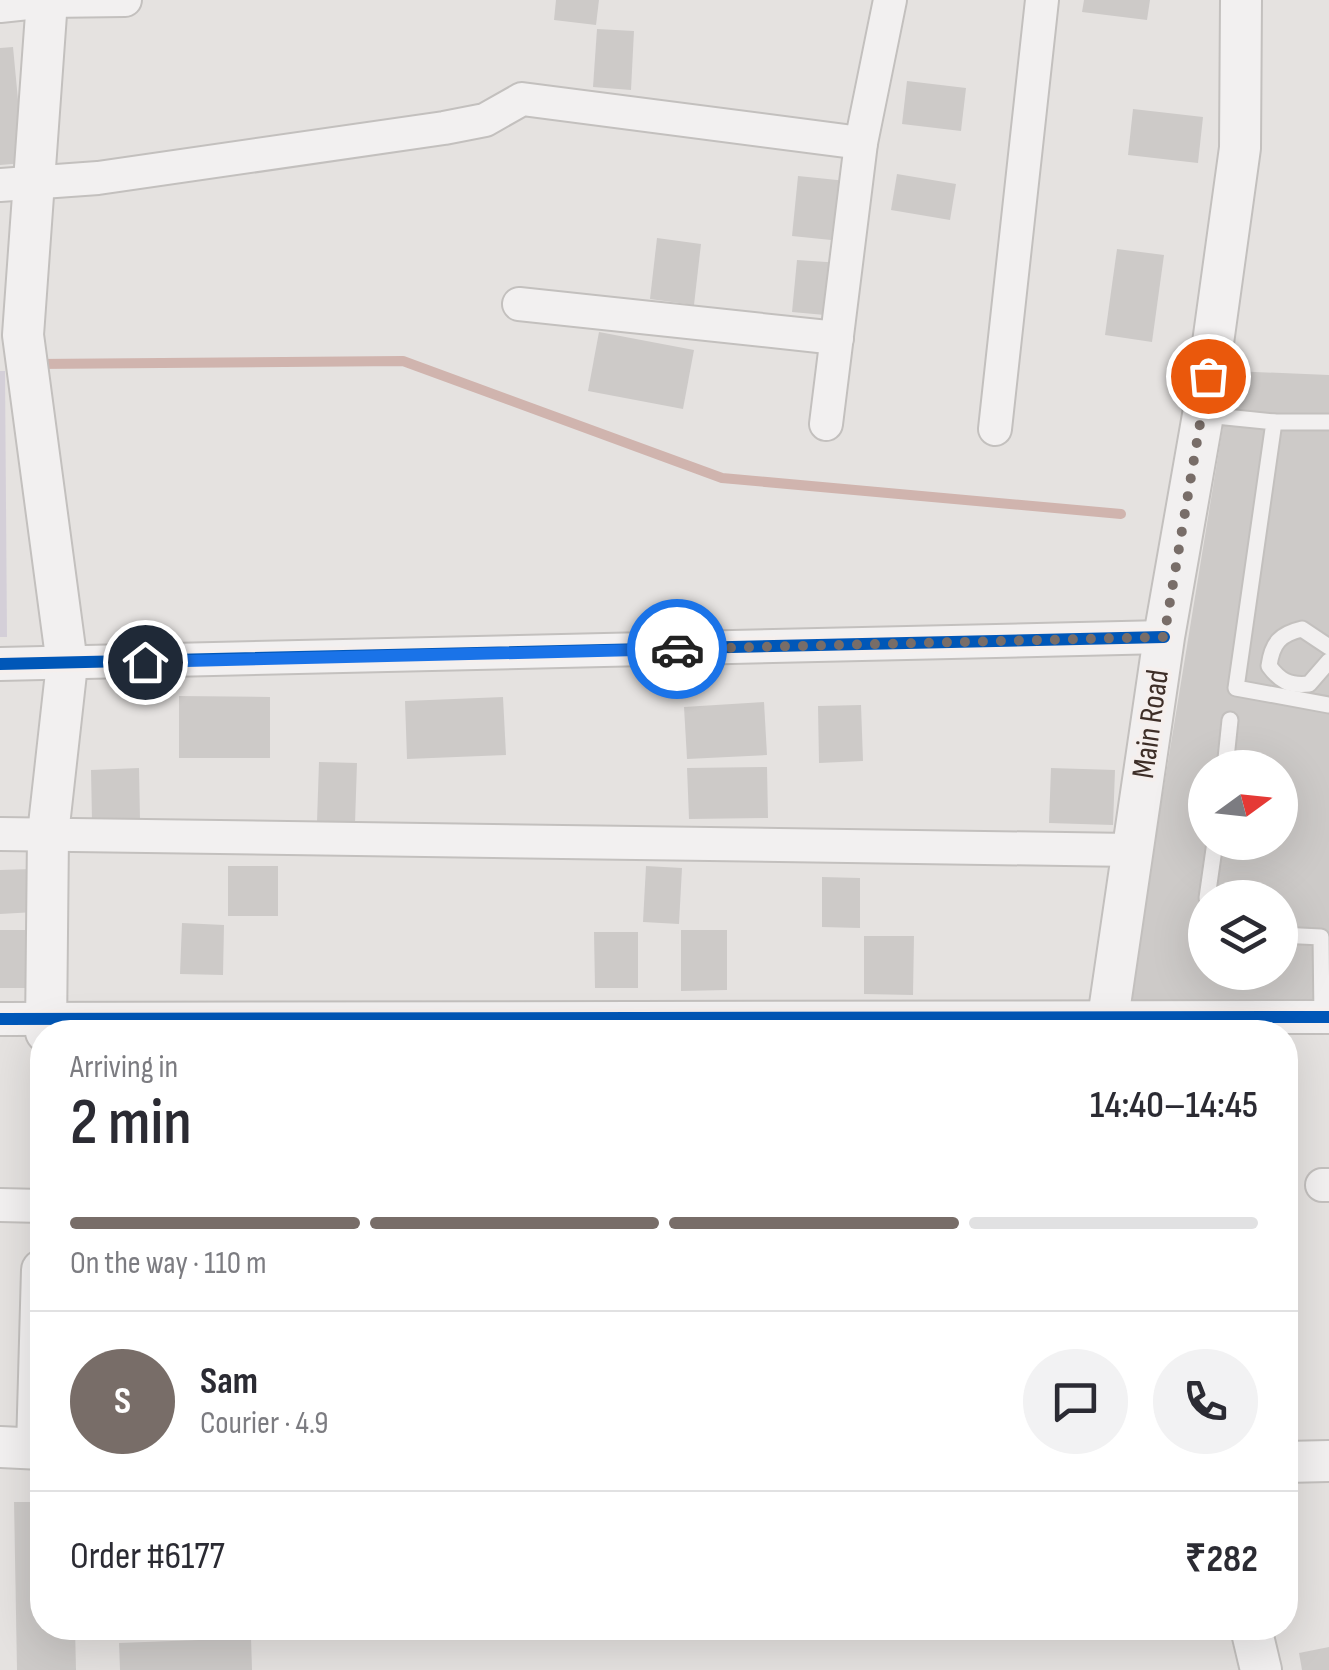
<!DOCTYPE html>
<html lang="en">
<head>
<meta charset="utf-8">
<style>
	:root { --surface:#fff; --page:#f2f2f3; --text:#2b2b33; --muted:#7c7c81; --line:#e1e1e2; --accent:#786d68 }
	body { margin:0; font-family:"Sofia Sans Condensed",sans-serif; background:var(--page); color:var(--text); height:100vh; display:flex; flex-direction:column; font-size:38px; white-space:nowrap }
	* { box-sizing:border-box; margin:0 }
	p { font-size:32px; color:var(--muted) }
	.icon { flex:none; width:55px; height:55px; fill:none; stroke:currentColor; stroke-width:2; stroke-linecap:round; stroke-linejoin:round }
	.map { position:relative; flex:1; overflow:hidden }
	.sheet { position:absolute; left:30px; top:1020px; width:1268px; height:620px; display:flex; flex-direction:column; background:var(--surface); border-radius:40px; box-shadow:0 10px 40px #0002 }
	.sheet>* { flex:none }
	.needle { width:65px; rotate:75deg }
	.tools { position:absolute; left:1188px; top:750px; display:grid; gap:20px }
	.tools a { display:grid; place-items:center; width:110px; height:110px; border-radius:50%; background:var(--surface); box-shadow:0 10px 40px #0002; font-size:50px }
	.pin { position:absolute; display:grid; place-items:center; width:85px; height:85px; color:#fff; margin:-42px; border:5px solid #fff; border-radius:50%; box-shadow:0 2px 10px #0007 }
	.courier { position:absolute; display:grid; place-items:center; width:100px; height:100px; margin:-50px; border:8px solid #1a73e8; border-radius:50%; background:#fff; color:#222; box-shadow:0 2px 12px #0007 }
	.overview em { font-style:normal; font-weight:600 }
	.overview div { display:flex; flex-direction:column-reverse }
	.overview { display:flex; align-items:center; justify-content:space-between; height:170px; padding:0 40px }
	h1 { font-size:65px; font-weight:600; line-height:75px }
	.bar { display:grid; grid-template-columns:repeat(4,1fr); gap:15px 10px; align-content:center; height:120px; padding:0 40px }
	.bar i { height:12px; border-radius:8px; background:var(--line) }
	.bar .active { background:var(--accent) }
	.bar p { grid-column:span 4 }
	.line { display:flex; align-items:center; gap:25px; padding:0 40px; border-top:2px solid var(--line) }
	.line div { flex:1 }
	.round { display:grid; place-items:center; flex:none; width:105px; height:105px; border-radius:52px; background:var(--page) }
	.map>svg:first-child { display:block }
	.green { fill:#d4cfd8 }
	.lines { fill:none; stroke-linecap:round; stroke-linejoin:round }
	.stream { stroke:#d0b4ae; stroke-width:10 }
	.building { fill:#cdcac8; fill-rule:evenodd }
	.service-casing { stroke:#c3c0be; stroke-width:19 }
	.minor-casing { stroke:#c3c0be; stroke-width:36 }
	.tertiary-casing { stroke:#c3c0be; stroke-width:44 }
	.service { stroke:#f2f0f0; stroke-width:15 }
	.minor { stroke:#f2f0f0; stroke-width:32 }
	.tertiary { stroke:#f2f0f0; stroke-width:40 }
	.cycleway-casing { stroke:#f5efed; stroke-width:19 }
	.cycleway { stroke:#0057b8; stroke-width:12 }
	.done { stroke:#786d68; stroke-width:10; stroke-dasharray:0 18 }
	.route { stroke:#1a73e8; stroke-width:12 }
	.labels { text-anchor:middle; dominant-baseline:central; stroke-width:8; stroke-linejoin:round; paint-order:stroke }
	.street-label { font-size:32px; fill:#3e2e27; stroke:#f5efed }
</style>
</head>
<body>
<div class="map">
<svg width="1329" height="1670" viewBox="0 0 1329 1670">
	<rect width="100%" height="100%" fill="#e5e2e0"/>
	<!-- green -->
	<polygon class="green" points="0,371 5,371 7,637 0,637"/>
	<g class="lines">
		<!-- stream -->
		<polyline class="stream" points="35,364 403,361 722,478 1121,514"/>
	</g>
	<!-- building -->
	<g class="building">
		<polygon points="556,0 599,0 596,25 554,20"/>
		<polygon points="1084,0 1150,0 1147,20 1082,12"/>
		<polygon points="597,29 634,31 631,90 593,87"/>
		<polygon points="13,47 24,163 0,165 0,48"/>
		<polygon points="907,81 966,88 961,131 902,124"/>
		<polygon points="1133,109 1203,117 1198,163 1128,155"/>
		<polygon points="897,174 956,184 950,220 891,210"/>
		<polygon points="798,176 847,181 841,241 792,236"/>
		<polygon points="657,238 701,244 694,305 650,299"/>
		<polygon points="1117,249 1164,255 1152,342 1105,335"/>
		<polygon points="797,260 841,263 836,316 792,312"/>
		<polygon points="599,332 694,350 683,409 588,391"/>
		<path d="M1232,371L1329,375V1002L1129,1000ZM1205,768H1280V842H1205ZM1205,898H1280V972H1205Z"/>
		<polygon points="179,696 270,697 270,758 179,758"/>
		<polygon points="503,697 506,755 407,759 405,701"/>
		<polygon points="764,702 767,755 687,759 684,707"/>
		<polygon points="861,705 863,761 819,763 818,706"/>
		<polygon points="319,762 357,763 355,824 317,822"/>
		<polygon points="767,767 768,818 689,819 687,768"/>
		<polygon points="139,768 140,820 92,821 91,770"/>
		<polygon points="1051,768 1115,770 1113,825 1049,823"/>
		<rect x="228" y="866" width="50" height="50"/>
		<polygon points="646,866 682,868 679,924 643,922"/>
		<polygon points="33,869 35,912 0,914 0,870"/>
		<polygon points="822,877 860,878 860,928 822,927"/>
		<polygon points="182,923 224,925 223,975 180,974"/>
		<rect x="0" y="930" width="38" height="58"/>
		<polygon points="681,930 727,930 727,990 681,991"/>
		<polygon points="594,932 638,932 638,988 595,988"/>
		<polygon points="864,936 914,936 913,995 864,994"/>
		<polygon points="14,1502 42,1502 42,1628 75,1628 76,1670 17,1670"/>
		<polygon points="251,1638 252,1670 120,1670 119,1643"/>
		<polygon points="1329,1647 1329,1670 1302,1670 1299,1653"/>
	</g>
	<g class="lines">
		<!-- service casing -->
		<g class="service-casing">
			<g id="service">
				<polyline points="1206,415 1274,422 1236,688 1329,705"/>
				<polyline points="1274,422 1329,422"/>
				<path d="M1329,647L1302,629C1280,634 1272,643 1269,666C1280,681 1289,686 1309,684L1329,661"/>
				<polyline points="1225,768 1230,720"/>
				<polyline points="1207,898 1215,842"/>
				<polyline points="1205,915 1205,932"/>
				<polyline points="1280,935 1321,937 1322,1017"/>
			</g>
		</g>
		<!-- minor casing -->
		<g class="minor-casing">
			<g id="minor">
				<polyline points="0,6 47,1 125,0"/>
				<polyline points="0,185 98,178 444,128 485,120 522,99 861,143"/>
				<polyline points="519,304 837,338"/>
				<polyline points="826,424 861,143 890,0"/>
				<polyline points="995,429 1042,0"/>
				<polyline points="0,664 1164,637"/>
				<polyline points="0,834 1132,850"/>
				<polyline points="0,1019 1329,1017"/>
				<polyline points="1322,1185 1329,1185"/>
				<polyline points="0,1205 42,1206"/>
			</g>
		</g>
		<!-- tertiary casing -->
		<g class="tertiary-casing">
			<g id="tertiary">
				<polyline points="46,1032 48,834 67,664 23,335 47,0"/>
				<polyline points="1106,1032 1164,637 1203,415 1240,148 1241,0"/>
				<polyline points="0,1447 42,1449"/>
				<polyline points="37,1448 42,1270"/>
				<polyline points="1285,1462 1329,1461"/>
				<polyline points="1251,1628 1261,1670"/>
			</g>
		</g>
		<!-- service -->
		<use href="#service" class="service"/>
		<!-- minor -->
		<use href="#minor" class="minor"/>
		<!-- tertiary -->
		<use href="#tertiary" class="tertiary"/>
		<!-- cycleway casing -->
		<g class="cycleway-casing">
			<g id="cycleway">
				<polyline points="0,664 1164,637"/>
				<polyline points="0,1019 1329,1017"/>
			</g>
		</g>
		<!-- cycleway -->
		<use href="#cycleway" class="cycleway"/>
	</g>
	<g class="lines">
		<!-- done -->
		<polyline class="done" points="677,649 1164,637 1208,376"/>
		<!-- route -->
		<polyline class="route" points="145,662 677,649"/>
	</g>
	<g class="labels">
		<!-- street labels -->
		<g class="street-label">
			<text transform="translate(1151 724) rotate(-82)">Main Road</text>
		</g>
	</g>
</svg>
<div class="tools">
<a><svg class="needle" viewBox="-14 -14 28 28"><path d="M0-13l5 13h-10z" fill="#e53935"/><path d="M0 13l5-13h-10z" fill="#7c7c81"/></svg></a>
<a><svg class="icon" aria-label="layers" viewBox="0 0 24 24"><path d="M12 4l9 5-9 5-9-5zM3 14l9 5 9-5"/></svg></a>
</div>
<div class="pin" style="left:1208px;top:376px;background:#ea580c"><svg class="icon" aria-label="bag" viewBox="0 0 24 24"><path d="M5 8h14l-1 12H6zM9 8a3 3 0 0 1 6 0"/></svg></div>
<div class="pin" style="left:145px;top:662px;background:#1f2937"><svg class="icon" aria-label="home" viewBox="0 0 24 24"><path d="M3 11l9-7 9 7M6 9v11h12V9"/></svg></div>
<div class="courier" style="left:677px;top:649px"><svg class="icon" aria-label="car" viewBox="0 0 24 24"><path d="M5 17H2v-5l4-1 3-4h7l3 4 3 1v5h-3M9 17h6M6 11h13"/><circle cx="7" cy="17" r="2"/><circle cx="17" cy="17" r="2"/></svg></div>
<section class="sheet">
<div class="overview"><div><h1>2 min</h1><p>Arriving in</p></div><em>14:40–14:45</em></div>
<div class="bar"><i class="active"></i><i class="active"></i><i class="active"></i><i></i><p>On the way · 110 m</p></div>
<div class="line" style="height:180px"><b class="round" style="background:var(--accent);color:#fff">S</b><div><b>Sam</b><p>Courier · 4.9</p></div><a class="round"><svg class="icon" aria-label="chat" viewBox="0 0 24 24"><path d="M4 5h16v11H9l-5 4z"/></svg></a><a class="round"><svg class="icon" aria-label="phone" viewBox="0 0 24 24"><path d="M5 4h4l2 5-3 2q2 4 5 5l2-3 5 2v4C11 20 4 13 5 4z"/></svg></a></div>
<div class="line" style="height:130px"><div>Order #6177</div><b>₹282</b></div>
</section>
</div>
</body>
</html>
